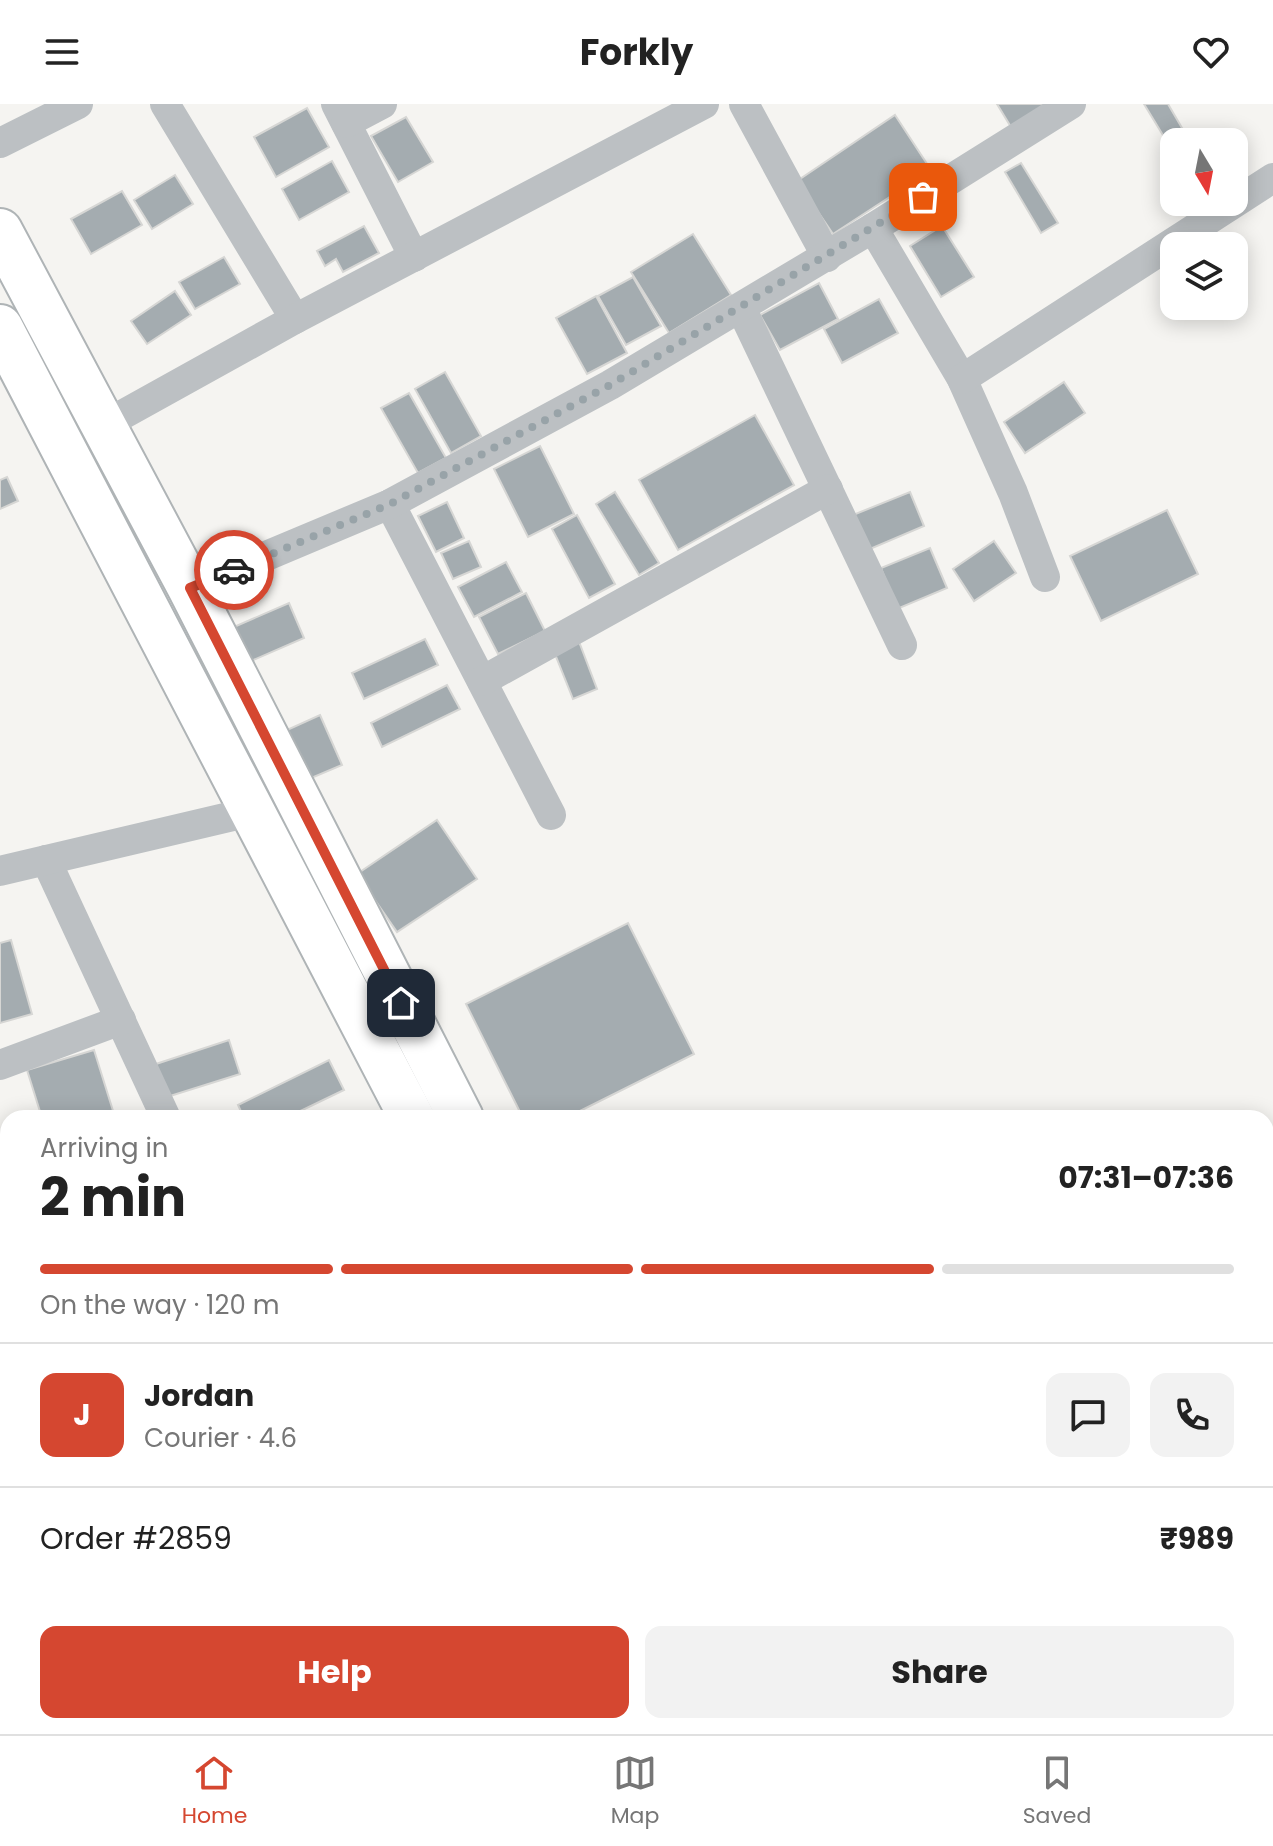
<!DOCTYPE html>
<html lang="en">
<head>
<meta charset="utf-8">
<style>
	:root { --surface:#fff; --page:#f2f2f2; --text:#222; --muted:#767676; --line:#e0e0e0; --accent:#d54730 }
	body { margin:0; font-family:Poppins,sans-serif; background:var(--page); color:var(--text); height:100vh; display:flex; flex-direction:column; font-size:30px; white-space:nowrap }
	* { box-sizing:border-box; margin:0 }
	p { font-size:26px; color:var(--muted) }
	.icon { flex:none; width:44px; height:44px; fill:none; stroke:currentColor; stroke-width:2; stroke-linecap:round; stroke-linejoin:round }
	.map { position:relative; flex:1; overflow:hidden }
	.sheet { position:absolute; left:0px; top:1006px; width:1274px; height:624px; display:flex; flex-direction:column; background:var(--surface); border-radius:24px 24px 0 0; box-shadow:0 4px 20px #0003 }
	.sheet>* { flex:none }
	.needle { width:52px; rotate:170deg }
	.controls { position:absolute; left:1160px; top:24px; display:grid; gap:16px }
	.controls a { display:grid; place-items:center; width:88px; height:88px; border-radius:16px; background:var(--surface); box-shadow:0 4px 20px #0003; font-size:40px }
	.pin { position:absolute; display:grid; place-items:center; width:68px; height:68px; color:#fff; margin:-34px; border-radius:16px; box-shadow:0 4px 12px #0006 }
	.courier { position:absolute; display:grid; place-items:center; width:80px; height:80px; margin:-40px; border:6px solid #d54730; border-radius:50%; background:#fff; color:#222; box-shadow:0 2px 10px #0007 }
	.headline em { font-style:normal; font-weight:700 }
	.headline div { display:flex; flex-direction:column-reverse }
	.headline { display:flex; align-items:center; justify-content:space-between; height:136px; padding:0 40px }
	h1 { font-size:52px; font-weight:700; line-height:60px }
	.bar { display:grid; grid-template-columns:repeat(4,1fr); gap:12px 8px; align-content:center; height:96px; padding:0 40px }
	.bar i { height:10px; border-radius:6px; background:var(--line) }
	.bar .on { background:var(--accent) }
	.bar p { grid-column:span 4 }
	.line { display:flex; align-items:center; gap:20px; padding:0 40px; border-top:2px solid var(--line) }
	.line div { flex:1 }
	.round { display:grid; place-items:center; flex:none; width:84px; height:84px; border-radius:16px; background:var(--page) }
	.action { display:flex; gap:16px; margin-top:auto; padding:16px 40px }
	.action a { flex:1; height:92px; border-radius:16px; background:var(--accent); color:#fff; font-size:32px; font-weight:700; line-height:92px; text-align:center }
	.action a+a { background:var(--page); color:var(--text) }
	header { display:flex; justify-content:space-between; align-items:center; height:104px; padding:0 40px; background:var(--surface); font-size:36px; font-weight:700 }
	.tab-bar { display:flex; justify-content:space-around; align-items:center; height:112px; border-top:2px solid var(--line); background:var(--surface); font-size:22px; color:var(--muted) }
	.tab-bar a { display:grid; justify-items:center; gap:4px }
	.tab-bar .on { color:var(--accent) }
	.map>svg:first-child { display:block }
	.building { fill:#a4acb0; stroke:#d6d6d4; stroke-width:2 }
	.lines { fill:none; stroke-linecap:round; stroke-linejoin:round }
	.highway-casing { stroke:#afb4b6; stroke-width:48 }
	.street { stroke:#bcc0c3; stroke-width:30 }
	.highway { stroke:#fff; stroke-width:44 }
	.done { stroke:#98a3a8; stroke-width:8; stroke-dasharray:0 14.4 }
	.route { stroke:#d54730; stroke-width:10 }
</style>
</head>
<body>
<header><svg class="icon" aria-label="menu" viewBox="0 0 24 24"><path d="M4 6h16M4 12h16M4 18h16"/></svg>Forkly<svg class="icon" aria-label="heart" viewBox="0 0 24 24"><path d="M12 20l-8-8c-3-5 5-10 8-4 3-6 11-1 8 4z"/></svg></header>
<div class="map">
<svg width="1273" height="1630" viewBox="0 0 1273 1630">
	<rect width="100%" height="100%" fill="#f5f4f1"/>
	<!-- building -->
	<g class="building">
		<polygon points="997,0 1048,0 1011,23"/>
		<polygon points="1144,0 1168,0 1189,36 1174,38 1172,46"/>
		<polygon points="307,4 329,43 276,73 254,33"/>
		<polygon points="895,11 931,66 833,130 797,77"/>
		<polygon points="406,13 433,58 398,78 371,32"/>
		<polygon points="332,57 349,88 299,116 282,85"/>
		<polygon points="1021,59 1058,119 1041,129 1005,68"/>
		<polygon points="175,71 193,100 152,125 134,96"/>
		<polygon points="122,87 142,121 91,150 71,115"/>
		<polygon points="364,122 379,149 343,168 336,155 325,162 317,147"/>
		<polygon points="942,122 974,173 941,193 910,142"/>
		<polygon points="693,130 731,191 669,229 631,168"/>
		<polygon points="224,153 240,180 195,205 179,178"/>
		<polygon points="633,173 661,222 626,241 598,192"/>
		<polygon points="819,179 838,215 780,246 760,211"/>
		<polygon points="175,187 191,211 147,240 131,217"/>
		<polygon points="596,192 627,249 587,270 556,214"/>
		<polygon points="879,195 898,229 842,259 824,225"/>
		<polygon points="445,268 481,332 451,349 415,285"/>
		<polygon points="1064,278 1085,309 1025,349 1004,318"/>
		<polygon points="409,289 446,354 418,369 381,304"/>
		<polygon points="755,311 794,381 678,446 639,376"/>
		<polygon points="540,342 574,410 528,433 494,365"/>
		<polygon points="7,373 18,397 0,405 0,376"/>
		<polygon points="615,388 659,459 639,471 596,400"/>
		<polygon points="910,388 924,422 863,448 848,413"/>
		<polygon points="447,398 464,434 436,448 418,412"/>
		<polygon points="1167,406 1198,470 1101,517 1070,452"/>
		<polygon points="577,411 615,480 589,494 552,425"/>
		<polygon points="469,437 481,463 453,475 441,449"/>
		<polygon points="994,437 1016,469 974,497 953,465"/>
		<polygon points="930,444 947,484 897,505 881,464"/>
		<polygon points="506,458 522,488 474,513 458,483"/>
		<polygon points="526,489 545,527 498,550 479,513"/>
		<polygon points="289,499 304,534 242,561 227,526"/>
		<polygon points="425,535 438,561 364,595 352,569"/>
		<polygon points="578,535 597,585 573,595 553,545"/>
		<polygon points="447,581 460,605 382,643 371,619"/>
		<polygon points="320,611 342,661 309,675 287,626"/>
		<polygon points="437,716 477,775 397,828 357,770"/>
		<polygon points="628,819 694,950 566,1014 523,1014 466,900"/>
		<polygon points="11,836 32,910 0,919 0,839"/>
		<polygon points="229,936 240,970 167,993 156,960"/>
		<polygon points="94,946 114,1010 100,1014 42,1014 27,966"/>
		<polygon points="329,956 344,986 286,1014 244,1014 238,1001"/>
		<polygon points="8,1082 8,1110 0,1112 0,1084"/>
		<polygon points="8,1115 8,1184 4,1185 0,1172 0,1117"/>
		<polygon points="8,1405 8,1480 0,1482 0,1407"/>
		<polygon points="536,1622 576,1622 578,1630 538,1630"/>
		<polygon points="799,1622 855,1622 843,1630 788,1630"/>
	</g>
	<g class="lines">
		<!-- highway casing -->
		<g class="highway-casing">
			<g id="highway">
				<polyline points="0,127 190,484 461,1014"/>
				<polyline points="0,223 412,1014"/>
				<polyline points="714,1622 718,1630"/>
				<polyline points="763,1622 767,1630"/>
			</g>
		</g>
		<!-- street -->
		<g class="street">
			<polyline points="165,0 295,215"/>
			<polyline points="336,0 414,153"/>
			<polyline points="744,0 827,153"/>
			<polyline points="346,19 382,0"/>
			<polyline points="0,39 78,0"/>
			<polyline points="873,124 962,275 1013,389 1045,473"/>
			<polyline points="741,204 902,541"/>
			<polyline points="962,275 1273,74"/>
			<polyline points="104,321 295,215 704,0"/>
			<polyline points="390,400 551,711"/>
			<polyline points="190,484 390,400 610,281 873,124 1071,0"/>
			<polyline points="482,577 828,385"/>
			<polyline points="46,756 166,1014"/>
			<polyline points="0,767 254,707"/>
			<polyline points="0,961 121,916"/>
			<polyline points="0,1196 8,1194"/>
			<polyline points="0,1241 8,1282"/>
			<polyline points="0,1385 8,1383"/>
			<polyline points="1266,1424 1273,1423"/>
			<polyline points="0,1573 8,1571"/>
			<polyline points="445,1622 448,1630"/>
		</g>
		<!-- highway -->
		<use href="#highway" class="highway"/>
	</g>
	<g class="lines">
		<!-- done -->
		<polyline class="done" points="234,466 390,400 610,281 923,93"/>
		<!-- route -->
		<polyline class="route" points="234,466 190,484 401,899"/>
	</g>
</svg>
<div class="controls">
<a><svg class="needle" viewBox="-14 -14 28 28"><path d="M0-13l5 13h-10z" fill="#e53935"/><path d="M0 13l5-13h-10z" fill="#767676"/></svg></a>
<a><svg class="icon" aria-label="layers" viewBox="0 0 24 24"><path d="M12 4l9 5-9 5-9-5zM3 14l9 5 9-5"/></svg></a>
</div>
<div class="pin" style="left:923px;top:93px;background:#ea580c"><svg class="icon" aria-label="bag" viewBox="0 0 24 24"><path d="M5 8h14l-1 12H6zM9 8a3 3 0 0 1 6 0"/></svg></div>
<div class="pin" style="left:401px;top:899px;background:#1f2937"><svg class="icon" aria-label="home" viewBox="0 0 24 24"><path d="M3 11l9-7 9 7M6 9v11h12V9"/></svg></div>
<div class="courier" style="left:234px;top:466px"><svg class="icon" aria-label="car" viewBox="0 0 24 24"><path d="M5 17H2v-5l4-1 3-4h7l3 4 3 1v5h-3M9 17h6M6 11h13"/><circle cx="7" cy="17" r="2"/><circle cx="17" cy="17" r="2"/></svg></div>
<section class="sheet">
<div class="headline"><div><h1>2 min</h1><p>Arriving in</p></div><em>07:31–07:36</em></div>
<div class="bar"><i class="on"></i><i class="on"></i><i class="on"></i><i></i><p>On the way · 120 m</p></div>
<div class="line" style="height:144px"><b class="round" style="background:var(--accent);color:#fff">J</b><div><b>Jordan</b><p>Courier · 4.6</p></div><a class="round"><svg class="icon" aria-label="chat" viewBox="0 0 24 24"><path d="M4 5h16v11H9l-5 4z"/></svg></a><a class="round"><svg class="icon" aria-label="phone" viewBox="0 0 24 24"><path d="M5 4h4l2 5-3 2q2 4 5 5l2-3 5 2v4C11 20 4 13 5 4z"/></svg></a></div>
<div class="line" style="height:104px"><div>Order #2859</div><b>₹989</b></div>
<div class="action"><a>Help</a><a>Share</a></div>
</section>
</div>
<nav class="tab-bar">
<a class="on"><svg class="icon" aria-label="home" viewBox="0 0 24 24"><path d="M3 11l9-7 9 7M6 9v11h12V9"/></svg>Home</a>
<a><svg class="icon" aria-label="map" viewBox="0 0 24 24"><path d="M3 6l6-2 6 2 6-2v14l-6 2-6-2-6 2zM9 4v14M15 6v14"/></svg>Map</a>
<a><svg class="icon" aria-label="saved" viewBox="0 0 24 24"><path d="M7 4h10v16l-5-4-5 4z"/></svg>Saved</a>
</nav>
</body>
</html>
